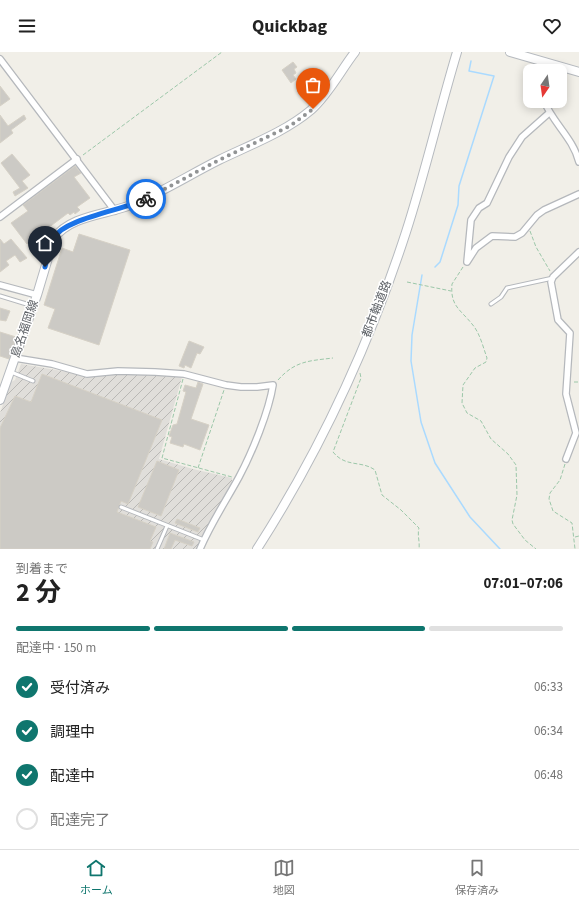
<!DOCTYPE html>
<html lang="ja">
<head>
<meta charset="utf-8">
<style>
	:root { --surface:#fff; --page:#f2f2f2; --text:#222; --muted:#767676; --line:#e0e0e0; --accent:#0f766e }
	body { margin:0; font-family:"Source Sans 3","Noto Sans JP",sans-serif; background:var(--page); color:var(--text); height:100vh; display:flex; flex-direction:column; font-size:15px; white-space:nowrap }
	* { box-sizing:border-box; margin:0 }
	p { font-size:13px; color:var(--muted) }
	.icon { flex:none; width:22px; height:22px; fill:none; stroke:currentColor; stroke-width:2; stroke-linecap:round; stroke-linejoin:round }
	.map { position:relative; height:497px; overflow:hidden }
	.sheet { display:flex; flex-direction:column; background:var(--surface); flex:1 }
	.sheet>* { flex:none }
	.needle { width:26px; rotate:193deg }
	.controls { position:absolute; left:523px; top:12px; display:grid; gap:8px }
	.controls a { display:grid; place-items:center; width:44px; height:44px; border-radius:8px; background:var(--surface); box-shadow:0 2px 10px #0003; font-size:20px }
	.pin { position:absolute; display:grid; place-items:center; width:34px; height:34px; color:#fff; margin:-41px -17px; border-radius:50% 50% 50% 0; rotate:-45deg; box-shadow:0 0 4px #0007 }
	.pin .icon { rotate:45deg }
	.courier { position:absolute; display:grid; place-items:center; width:40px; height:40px; margin:-20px; border:3px solid #1a73e8; border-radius:50%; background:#fff; color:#222; box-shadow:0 1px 5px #0007 }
	.summary em { font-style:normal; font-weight:700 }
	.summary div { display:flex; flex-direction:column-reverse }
	.summary { display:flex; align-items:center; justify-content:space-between; height:68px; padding:0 16px }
	h1 { font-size:26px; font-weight:700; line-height:30px }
	.bar { display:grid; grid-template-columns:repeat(4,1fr); gap:6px 4px; align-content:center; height:48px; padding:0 16px }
	.bar i { height:5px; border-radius:3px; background:var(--line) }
	.bar .active { background:var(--accent) }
	.bar p { grid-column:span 4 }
	ol { padding:0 16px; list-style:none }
	li { display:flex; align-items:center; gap:12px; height:44px }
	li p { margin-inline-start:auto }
	li .icon { padding:4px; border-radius:50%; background:var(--accent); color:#fff; stroke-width:4 }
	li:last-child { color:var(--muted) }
	li i { width:22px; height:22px; border:2px solid var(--line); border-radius:50% }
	header { display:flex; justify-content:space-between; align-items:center; height:52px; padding:0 16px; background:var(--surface); font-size:18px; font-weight:700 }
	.dock { display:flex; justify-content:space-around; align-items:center; height:56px; border-top:1px solid var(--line); background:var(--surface); font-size:11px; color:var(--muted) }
	.dock a { display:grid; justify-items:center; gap:2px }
	.dock .active { color:var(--accent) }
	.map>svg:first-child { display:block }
	.industrial { fill:url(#industrial-furrows) }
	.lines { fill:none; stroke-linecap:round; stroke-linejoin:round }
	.stream { stroke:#aadaff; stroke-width:1.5 }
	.building { fill:#cccac5; stroke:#d6d1c6 }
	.service-casing { stroke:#b5b8bc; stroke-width:5 }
	.minor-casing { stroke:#b5b8bc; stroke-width:8 }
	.secondary-casing { stroke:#b6babf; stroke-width:10 }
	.path { stroke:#9cc7a9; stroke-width:1; stroke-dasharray:4 2; stroke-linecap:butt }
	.service { stroke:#fff; stroke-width:3 }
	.minor { stroke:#fff; stroke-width:5.5 }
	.secondary { stroke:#fff; stroke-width:8 }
	.done { stroke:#929495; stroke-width:4; stroke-dasharray:0 7.2 }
	.route { stroke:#1a73e8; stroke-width:5 }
	.labels { text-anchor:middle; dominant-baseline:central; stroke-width:3; stroke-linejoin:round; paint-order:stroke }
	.street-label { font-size:12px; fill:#5f6368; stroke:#fff }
</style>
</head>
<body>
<header><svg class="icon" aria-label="menu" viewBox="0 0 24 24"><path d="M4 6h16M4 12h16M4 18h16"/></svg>Quickbag<svg class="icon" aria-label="heart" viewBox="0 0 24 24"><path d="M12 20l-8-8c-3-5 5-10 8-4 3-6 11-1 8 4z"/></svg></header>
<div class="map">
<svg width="579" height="497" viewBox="0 0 579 497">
	<defs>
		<pattern id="industrial-furrows" width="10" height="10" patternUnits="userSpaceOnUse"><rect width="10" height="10" fill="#e0deda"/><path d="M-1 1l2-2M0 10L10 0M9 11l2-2" fill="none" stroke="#b9b8b5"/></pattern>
	</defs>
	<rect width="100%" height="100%" fill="#f1efe8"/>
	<!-- industrial -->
	<polygon class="industrial" points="21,312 62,319 87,325 127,322 182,325 159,407 193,417 232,426 232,431 197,497 0,497 0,361 11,330 15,328"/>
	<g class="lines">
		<!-- stream -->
		<g class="stream">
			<polyline points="435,215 440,210 458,153 459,134 494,24 469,19 471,9"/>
			<polyline points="422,223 412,283 411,309 421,370 435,411 470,465 500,497"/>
		</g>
	</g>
	<!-- building -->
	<g class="building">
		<polygon points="293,10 297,15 294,17 296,21 293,23 296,27 291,31 282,18"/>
		<polygon points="0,34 10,47 0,54"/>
		<polygon points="0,63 8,74 24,63 26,67 11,78 13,81 0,91"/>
		<polygon points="12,102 30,123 22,129 28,136 15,144 13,140 20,136 1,111"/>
		<polygon points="75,114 81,121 74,125 90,146 77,155 80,158 75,162 74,160 70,163 68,161 40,182 41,184 37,187 36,185 27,192 11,171 28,159 23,153"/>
		<polygon points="79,182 130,198 99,293 48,276 55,257 44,253 62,196 73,200"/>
		<polygon points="0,187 4,192 11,187 27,206 20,210 15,203 6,209 9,213 0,220"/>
		<polygon points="0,256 10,259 6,269 0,268"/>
		<polygon points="0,280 16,285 9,307 0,304"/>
		<polygon points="189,289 204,295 200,302 197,301 191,316 185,313 184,316 179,314"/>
		<polygon points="42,322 162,368 128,452 121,449 117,460 156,475 150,489 153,490 150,497 0,497 0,376 15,344 31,350"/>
		<polygon points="198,330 203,332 191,367 209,373 200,398 184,392 183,395 170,391 172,385 169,384 173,373 177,372 186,340 183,339 185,333 196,336"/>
		<polygon points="157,409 179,418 161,464 138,455"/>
		<polygon points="177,467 200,476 198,480 175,471"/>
		<polygon points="170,481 194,490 192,494 175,488 171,497 164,497"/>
	</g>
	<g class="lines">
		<!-- service casing -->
		<g class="service-casing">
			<g id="service">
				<polyline points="0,244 33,254"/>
				<polyline points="491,252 501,245 507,236 553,226"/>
				<polyline points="11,320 33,329"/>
				<polyline points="121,455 204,488"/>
				<polyline points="157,497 167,474"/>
			</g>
		</g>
		<!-- minor casing -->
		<g class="minor-casing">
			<g id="minor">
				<polyline points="0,7 115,159"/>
				<polyline points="542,19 543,10"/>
				<path d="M544,49C553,71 573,86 579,110"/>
				<polyline points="549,61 522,85 509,105 487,151 479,156 471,168 467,210 476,196 492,184 515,185 522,181 537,163 544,158 579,142"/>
				<polyline points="0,165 77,107"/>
				<polyline points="0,233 37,243"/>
				<path d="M15,306L52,312L87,322L118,319L155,320L184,322L226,333L241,335H257L273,333C269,359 252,401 239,425C226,449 211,471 200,497"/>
				<polyline points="566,407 576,381 566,342 570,281 558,268 551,230 553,225 579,200"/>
			</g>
		</g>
		<!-- secondary casing -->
		<g class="secondary-casing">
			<g id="secondary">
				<polyline points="510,0 579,20"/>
				<path d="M0,348L37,243L54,186C72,162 109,163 136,151C164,139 191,122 219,108C250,93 285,80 311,58C329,42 341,18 355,0"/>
				<path d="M257,497C320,399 370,291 406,180C425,121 439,60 457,0"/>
			</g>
		</g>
		<!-- path -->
		<g class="path">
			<polyline points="83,103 222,0"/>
			<polyline points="530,179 536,195 550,219"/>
			<path d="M463,215L452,232C450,254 460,257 472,272C480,281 483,295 487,306L486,310L475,316L463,333L462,351L467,361L481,369L491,387L508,402L516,413L517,443L512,468L513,472L525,488L536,497"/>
			<polyline points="407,230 451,239"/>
			<path d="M360,321L361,326L333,400C346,416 361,408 375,418L382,443L401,458L419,476C417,483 420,489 419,497"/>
			<polyline points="183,327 162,406 232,425"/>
			<path d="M278,328C295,309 308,309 333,306"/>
			<polyline points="574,330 579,330"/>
			<polyline points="565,412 560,428 550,441 549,447 553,459 572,471 575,497"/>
			<polyline points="198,416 224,338"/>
			<polyline points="575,485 579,484"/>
		</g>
		<!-- service -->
		<use href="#service" class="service"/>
		<!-- minor -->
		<use href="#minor" class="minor"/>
		<!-- secondary -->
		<use href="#secondary" class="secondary"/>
	</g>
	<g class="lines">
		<!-- done -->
		<polyline class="done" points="146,147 219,108 290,74 313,57"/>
		<!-- route -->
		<path class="route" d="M45,215C47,206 49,195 54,186C63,167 124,158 146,147"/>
	</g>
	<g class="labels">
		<!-- street labels -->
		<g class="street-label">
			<text transform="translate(377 257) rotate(-69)">都市軸道路</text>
			<text transform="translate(25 277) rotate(-71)">島名福岡線</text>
		</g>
	</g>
</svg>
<div class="controls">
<a><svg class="needle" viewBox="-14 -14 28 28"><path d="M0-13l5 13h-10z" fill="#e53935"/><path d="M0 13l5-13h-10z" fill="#767676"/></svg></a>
</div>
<div class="pin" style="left:313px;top:57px;background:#ea580c"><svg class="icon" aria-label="bag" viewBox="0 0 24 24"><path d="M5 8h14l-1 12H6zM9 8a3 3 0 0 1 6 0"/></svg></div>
<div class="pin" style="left:45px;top:215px;background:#1f2937"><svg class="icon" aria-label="home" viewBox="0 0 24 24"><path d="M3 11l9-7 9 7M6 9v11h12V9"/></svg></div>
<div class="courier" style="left:146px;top:147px"><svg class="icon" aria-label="bike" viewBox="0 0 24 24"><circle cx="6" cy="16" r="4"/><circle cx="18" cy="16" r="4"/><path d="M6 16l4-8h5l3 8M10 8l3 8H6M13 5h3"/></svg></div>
</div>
<section class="sheet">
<div class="summary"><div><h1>2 分</h1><p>到着まで</p></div><em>07:01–07:06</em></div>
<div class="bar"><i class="active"></i><i class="active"></i><i class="active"></i><i></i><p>配達中 · 150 m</p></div>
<ol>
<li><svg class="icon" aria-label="check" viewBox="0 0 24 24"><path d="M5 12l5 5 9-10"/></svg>受付済み<p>06:33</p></li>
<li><svg class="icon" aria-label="check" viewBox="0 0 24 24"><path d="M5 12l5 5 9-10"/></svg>調理中<p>06:34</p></li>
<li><svg class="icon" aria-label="check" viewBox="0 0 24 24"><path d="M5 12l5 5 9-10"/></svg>配達中<p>06:48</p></li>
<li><i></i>配達完了</li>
</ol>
</section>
<nav class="dock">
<a class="active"><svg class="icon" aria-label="home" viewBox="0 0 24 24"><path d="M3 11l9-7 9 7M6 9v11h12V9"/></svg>ホーム</a>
<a><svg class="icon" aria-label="map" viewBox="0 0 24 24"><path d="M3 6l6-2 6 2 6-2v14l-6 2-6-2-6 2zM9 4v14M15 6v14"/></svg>地図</a>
<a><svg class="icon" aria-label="saved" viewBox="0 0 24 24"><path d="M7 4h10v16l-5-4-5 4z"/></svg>保存済み</a>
</nav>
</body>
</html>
